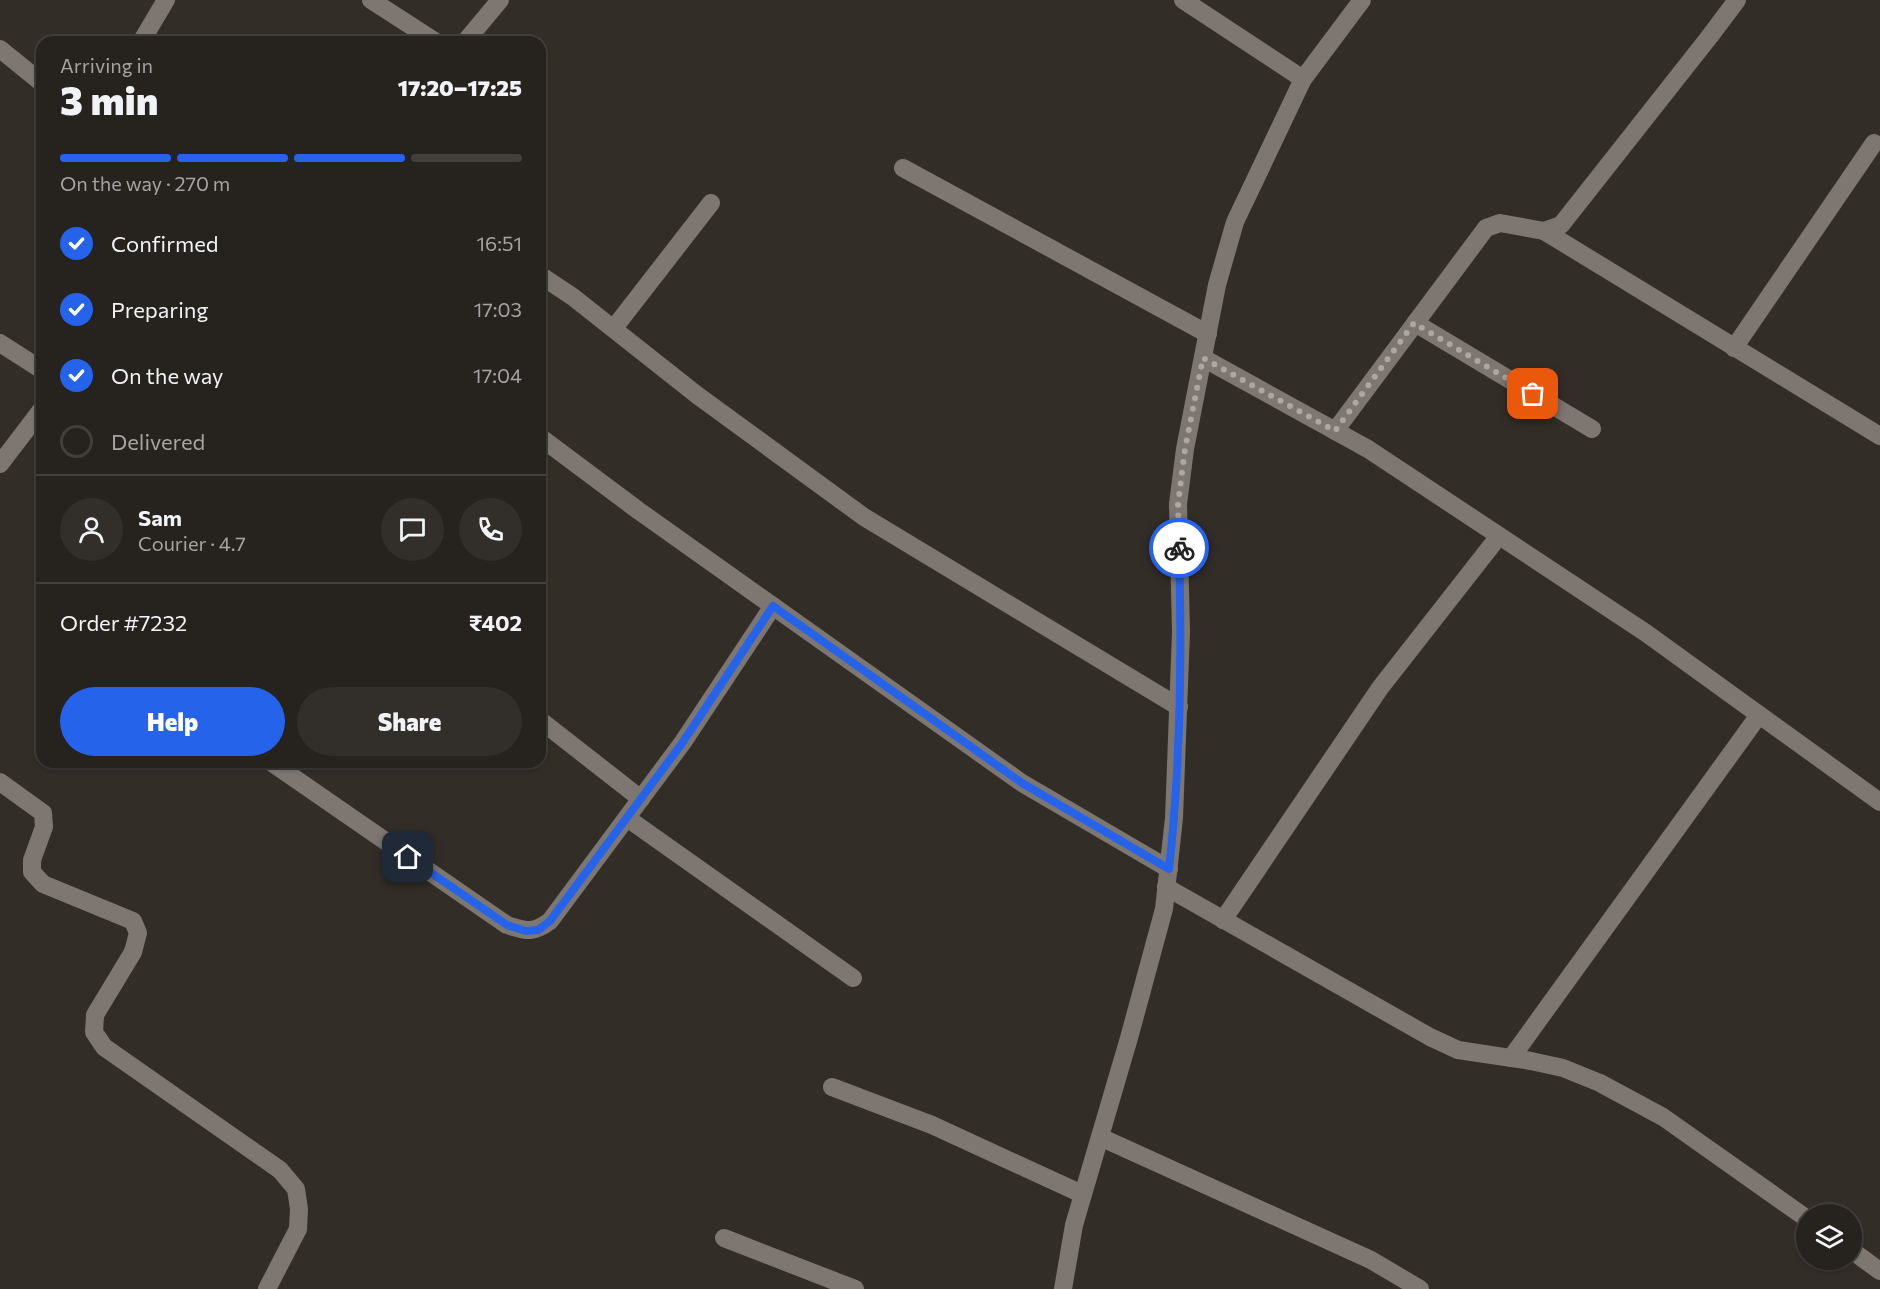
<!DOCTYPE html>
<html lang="en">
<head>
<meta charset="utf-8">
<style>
	:root { --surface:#26221e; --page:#322f2b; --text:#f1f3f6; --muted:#a4a4a4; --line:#423f3c; --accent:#2563eb }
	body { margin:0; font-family:Commissioner,sans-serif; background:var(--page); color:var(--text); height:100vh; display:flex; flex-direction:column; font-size:22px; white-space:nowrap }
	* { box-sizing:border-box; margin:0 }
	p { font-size:20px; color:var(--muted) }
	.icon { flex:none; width:33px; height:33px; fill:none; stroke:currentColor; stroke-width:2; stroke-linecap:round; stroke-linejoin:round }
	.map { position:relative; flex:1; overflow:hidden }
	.panel { position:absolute; left:36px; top:36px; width:510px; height:732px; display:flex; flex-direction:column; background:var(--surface); border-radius:18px; box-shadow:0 2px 4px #0004,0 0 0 2px var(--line) }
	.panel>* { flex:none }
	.fabs { position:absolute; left:1796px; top:1204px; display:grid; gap:12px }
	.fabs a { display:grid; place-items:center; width:66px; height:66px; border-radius:50%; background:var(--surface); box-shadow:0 2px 4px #0004,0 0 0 2px var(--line); font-size:30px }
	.pin { position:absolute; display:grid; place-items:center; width:51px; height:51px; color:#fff; margin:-26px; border-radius:12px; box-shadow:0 3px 9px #0006 }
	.courier { position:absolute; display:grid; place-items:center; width:60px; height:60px; margin:-30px; border:4px solid #2563eb; border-radius:50%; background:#fff; color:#222; box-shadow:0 2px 8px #0007 }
	.summary em { font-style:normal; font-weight:800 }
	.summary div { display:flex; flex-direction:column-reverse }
	.summary { display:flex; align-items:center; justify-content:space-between; height:102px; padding:0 24px }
	h1 { font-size:39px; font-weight:800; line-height:45px }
	.bar { display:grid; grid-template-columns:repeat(4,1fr); gap:9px 6px; align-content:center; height:72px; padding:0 24px }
	.bar i { height:8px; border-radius:4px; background:var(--line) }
	.bar .on { background:var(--accent) }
	.bar p { grid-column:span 4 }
	.line { display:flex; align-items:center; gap:15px; padding:0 24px; border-top:2px solid var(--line) }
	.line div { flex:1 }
	.round { display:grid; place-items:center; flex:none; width:63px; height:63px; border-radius:32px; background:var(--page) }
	ol { padding:0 24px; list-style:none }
	li { display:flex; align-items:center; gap:18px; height:66px }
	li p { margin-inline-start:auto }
	li .icon { padding:6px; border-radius:50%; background:var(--accent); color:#fff; stroke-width:4 }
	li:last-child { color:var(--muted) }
	li i { width:33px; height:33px; border:3px solid var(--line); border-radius:50% }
	.primary-button { display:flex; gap:12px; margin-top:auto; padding:12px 24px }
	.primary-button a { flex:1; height:69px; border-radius:36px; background:var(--accent); color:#fff; font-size:24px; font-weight:800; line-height:69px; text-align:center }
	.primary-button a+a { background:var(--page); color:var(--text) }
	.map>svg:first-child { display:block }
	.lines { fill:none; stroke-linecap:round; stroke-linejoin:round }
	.street { stroke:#7e7771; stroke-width:18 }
	.done { stroke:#aca7a3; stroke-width:6; stroke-dasharray:0 10.8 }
	.route { stroke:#2563eb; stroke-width:8 }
</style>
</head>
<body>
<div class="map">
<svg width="1880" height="1289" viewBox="0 0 1880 1289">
	<rect width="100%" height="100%" fill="#332d28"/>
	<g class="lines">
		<!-- street -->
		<g class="street">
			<polyline points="371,0 436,42"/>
			<polyline points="1183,0 1303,79"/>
			<polyline points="141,42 166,0"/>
			<polyline points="465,42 500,0"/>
			<polyline points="0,49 42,83"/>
			<polyline points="903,168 1208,334"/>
			<polyline points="1544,231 1880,436"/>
			<polyline points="540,275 573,297 697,395 864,517 1179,707"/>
			<polyline points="1415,323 1592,429"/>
			<polyline points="614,328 711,203"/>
			<polyline points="0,343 42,370"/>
			<polyline points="1734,348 1874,143"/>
			<polyline points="1203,358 1368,449 1646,633 1880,802"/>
			<polyline points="1335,431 1486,228 1500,223 1544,231 1561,225 1710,36 1737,0"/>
			<polyline points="540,437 639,511 1022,783 1169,869"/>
			<polyline points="0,464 42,409"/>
			<polyline points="540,720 641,799"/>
			<path d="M271,762L507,925C527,931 532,934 550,921L683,742L773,606"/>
			<polyline points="0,782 43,813 44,827 32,860 32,872 43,884 133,921 138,933 133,952 95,1015 94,1032 104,1047 280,1170 296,1189 299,1209 298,1229 267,1289"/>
			<polyline points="627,818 853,978"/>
			<polyline points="1166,887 1430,1037 1458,1050 1531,1061 1563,1068 1600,1083 1663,1117 1806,1218"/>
			<polyline points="1223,920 1380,688 1499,536"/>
			<polyline points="1511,1058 1759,715"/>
			<polyline points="832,1087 932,1125 1082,1194"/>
			<polyline points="1100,1137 1371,1260 1420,1289"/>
			<polyline points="724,1238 855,1289"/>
			<polyline points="1851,1250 1880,1271"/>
			<polyline points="1063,1289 1074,1225 1129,1038 1164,909 1174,818 1181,632 1178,504 1185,449 1217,285 1235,222 1303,79 1362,0"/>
		</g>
	</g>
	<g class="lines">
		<!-- done -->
		<polyline class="done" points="1179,548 1178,504 1185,449 1203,358 1335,431 1414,323 1533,394"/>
		<!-- route -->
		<path class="route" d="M408,857L507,925L526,931L538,930L550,921L683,742L773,606L1022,783L1169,869C1181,763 1182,655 1179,548"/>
	</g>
</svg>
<div class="fabs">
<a><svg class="icon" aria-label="layers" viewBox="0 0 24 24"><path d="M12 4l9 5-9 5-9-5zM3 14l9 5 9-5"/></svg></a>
</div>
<div class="pin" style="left:1533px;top:394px;background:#ea580c"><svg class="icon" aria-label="bag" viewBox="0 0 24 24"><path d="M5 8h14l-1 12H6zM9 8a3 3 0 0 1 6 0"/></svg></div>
<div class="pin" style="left:408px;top:857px;background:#1f2937"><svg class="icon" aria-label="home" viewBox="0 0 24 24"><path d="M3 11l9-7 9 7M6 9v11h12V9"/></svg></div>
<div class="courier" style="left:1179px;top:548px"><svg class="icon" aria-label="bike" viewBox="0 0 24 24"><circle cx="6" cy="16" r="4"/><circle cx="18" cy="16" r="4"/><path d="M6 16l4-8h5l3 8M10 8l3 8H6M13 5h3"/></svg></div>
<section class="panel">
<div class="summary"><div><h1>3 min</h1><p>Arriving in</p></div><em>17:20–17:25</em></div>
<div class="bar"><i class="on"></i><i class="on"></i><i class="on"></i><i></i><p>On the way · 270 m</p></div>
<ol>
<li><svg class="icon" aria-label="check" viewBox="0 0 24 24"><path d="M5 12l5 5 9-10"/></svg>Confirmed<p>16:51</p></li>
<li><svg class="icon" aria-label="check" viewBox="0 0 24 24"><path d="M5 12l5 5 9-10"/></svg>Preparing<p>17:03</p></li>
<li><svg class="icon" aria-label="check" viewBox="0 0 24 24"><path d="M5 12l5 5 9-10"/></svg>On the way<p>17:04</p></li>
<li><i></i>Delivered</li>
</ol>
<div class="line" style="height:108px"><a class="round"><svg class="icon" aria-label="person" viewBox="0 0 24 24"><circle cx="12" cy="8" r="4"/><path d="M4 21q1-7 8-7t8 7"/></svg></a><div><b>Sam</b><p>Courier · 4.7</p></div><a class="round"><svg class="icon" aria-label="chat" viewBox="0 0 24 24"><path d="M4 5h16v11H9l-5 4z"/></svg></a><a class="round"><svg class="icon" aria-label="phone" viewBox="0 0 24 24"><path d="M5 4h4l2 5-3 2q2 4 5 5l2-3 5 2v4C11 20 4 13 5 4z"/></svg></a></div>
<div class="line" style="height:78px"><div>Order #7232</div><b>₹402</b></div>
<div class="primary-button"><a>Help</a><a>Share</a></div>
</section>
</div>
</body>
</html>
